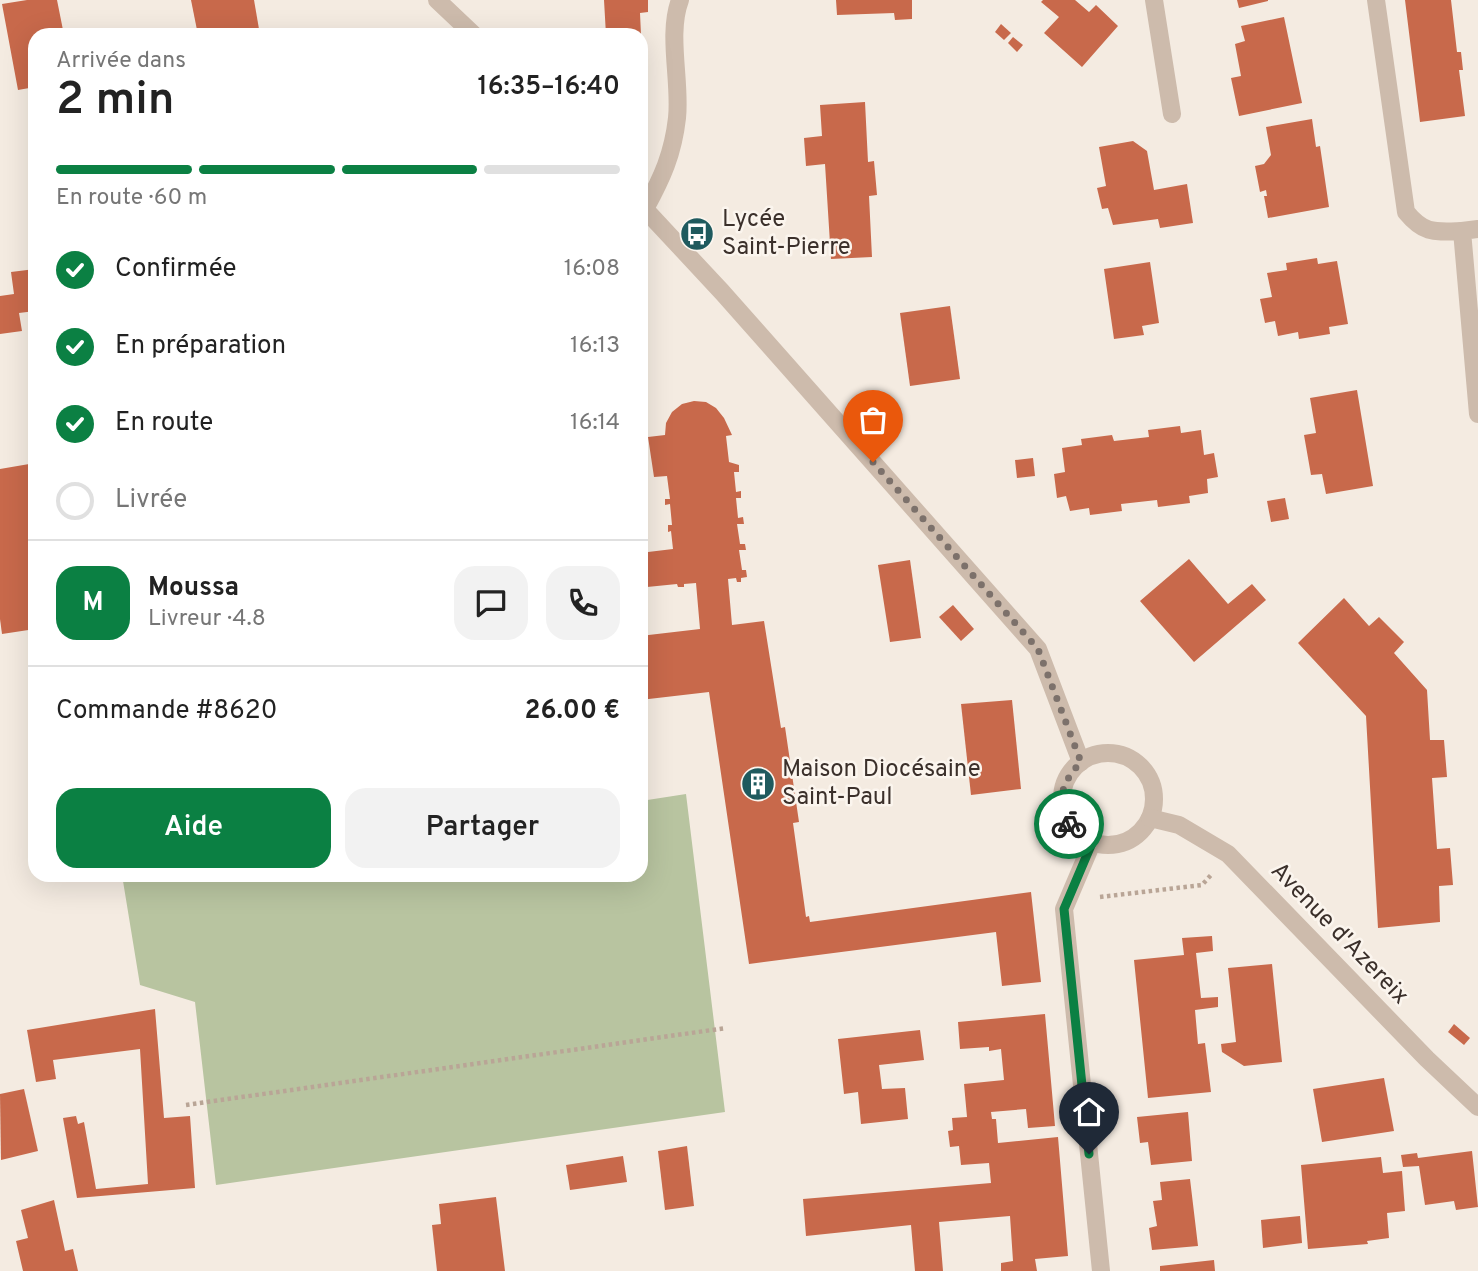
<!DOCTYPE html>
<html lang="fr">
<head>
<meta charset="utf-8">
<style>
	:root { --surface:#fff; --page:#f2f2f2; --text:#222; --muted:#767676; --line:#e0e0e0; --accent:#0b8043 }
	body { margin:0; font-family:Overpass,sans-serif; background:var(--page); color:var(--text); height:100vh; display:flex; flex-direction:column; font-size:26px; white-space:nowrap }
	* { box-sizing:border-box; margin:0 }
	p { font-size:23px; color:var(--muted) }
	.icon { flex:none; width:38px; height:38px; fill:none; stroke:currentColor; stroke-width:2; stroke-linecap:round; stroke-linejoin:round }
	.map { position:relative; flex:1; overflow:hidden }
	.drawer { position:absolute; left:28px; top:28px; width:620px; height:854px; display:flex; flex-direction:column; background:var(--surface); border-radius:21px; box-shadow:0 7px 28px #0002 }
	.drawer>* { flex:none }
	.pin { position:absolute; display:grid; place-items:center; width:60px; height:60px; color:#fff; margin:-72px -30px; border-radius:50% 50% 50% 0; rotate:-45deg; box-shadow:0 0 7px #0007 }
	.pin .icon { rotate:45deg }
	.courier { position:absolute; display:grid; place-items:center; width:70px; height:70px; margin:-35px; border:5px solid #0b8043; border-radius:50%; background:#fff; color:#222; box-shadow:0 2px 9px #0007 }
	.summary em { font-style:normal; font-weight:600 }
	.summary div { display:flex; flex-direction:column-reverse }
	.summary { display:flex; align-items:center; justify-content:space-between; height:119px; padding:0 28px }
	h1 { font-size:46px; font-weight:600; line-height:52px }
	.bar { display:grid; grid-template-columns:repeat(4,1fr); gap:10px 7px; align-content:center; height:84px; padding:0 28px }
	.bar i { height:9px; border-radius:5px; background:var(--line) }
	.bar .selected { background:var(--accent) }
	.bar p { grid-column:span 4 }
	.line { display:flex; align-items:center; gap:18px; padding:0 28px; border-top:2px solid var(--line) }
	.line div { flex:1 }
	.round { display:grid; place-items:center; flex:none; width:74px; height:74px; border-radius:21px; background:var(--page) }
	ol { padding:0 28px; list-style:none }
	li { display:flex; align-items:center; gap:21px; height:77px }
	li p { margin-inline-start:auto }
	li .icon { padding:7px; border-radius:50%; background:var(--accent); color:#fff; stroke-width:4 }
	li:last-child { color:var(--muted) }
	li i { width:38px; height:38px; border:4px solid var(--line); border-radius:50% }
	.button { display:flex; gap:14px; margin-top:auto; padding:14px 28px }
	.button a { flex:1; height:80px; border-radius:21px; background:var(--accent); color:#fff; font-size:28px; font-weight:600; line-height:80px; text-align:center }
	.button a+a { background:var(--page); color:var(--text) }
	.map>svg:first-child { display:block }
	.green { fill:#b8c4a0 }
	.building { fill:#c8694b }
	.lines { fill:none; stroke-linecap:round; stroke-linejoin:round }
	.path { stroke:#b9a596; stroke-width:4.5; stroke-dasharray:3.5 3.5; stroke-linecap:butt }
	.service { stroke:#cdbbac; stroke-width:18 }
	.minor { stroke:#cdbbac; stroke-width:18 }
	.tertiary { stroke:#cdbbac; stroke-width:18 }
	.done { stroke:#7c716b; stroke-width:7; stroke-dasharray:0 12.6 }
	.route { stroke:#0b8043; stroke-width:9 }
	.labels { text-anchor:middle; dominant-baseline:central; stroke-width:5; stroke-linejoin:round; paint-order:stroke }
	.poi-label { font-size:24px; fill:#3b302b; stroke:#fbf5ee; text-anchor:start }
	.street-label { font-size:24px; fill:#3b302b; stroke:#fbf5ee }
</style>
</head>
<body>
<div class="map">
<svg width="1478" height="1271" viewBox="0 0 1478 1271">
	<rect width="100%" height="100%" fill="#f4ebe1"/>
	<!-- green -->
	<polygon class="green" points="686,794 725,1112 216,1185 195,1002 140,985 122,875 640,875 641,801"/>
	<!-- building -->
	<g class="building">
		<polygon points="27,0 57,0 64,35 35,35 35,87 18,90 2,4"/>
		<polygon points="191,0 254,0 259,29 226,35 198,35"/>
		<polygon points="604,0 648,0 648,12 640,13 641,35 606,35"/>
		<polygon points="836,0 912,0 912,19 895,20 894,13 837,15"/>
		<polygon points="1043,0 1075,0 1089,12 1096,5 1118,26 1082,67 1044,33 1059,17 1041,2"/>
		<polygon points="1237,0 1268,0 1268,1 1239,8"/>
		<polygon points="1405,0 1451,0 1457,52 1461,52 1463,70 1459,70 1465,116 1420,122"/>
		<polygon points="1284,17 1302,103 1239,116 1231,78 1241,76 1235,44 1245,41 1241,26"/>
		<polygon points="1001,24 1011,33 1004,40 995,32"/>
		<polygon points="1013,37 1023,45 1017,52 1008,43"/>
		<polygon points="865,102 868,162 874,161 877,195 869,196 872,257 831,259 825,164 806,166 804,138 822,136 820,105"/>
		<polygon points="1312,119 1316,147 1320,146 1329,207 1268,218 1264,196 1267,196 1266,190 1260,192 1255,166 1264,164 1271,155 1266,127"/>
		<polygon points="1133,141 1147,151 1154,190 1187,184 1193,223 1160,228 1158,219 1113,225 1108,208 1102,209 1097,188 1106,186 1099,147"/>
		<polygon points="1317,258 1318,264 1337,261 1348,324 1329,327 1330,334 1299,339 1298,332 1278,336 1275,321 1265,323 1260,299 1272,297 1267,273 1287,270 1286,263"/>
		<polygon points="1150,262 1159,323 1142,326 1144,335 1114,339 1104,269"/>
		<polygon points="35,269 35,311 19,313 22,331 0,334 0,296 14,294 11,272"/>
		<polygon points="950,306 960,379 910,386 900,313"/>
		<polygon points="1357,390 1373,486 1326,494 1322,474 1311,475 1304,435 1316,433 1310,398"/>
		<polygon points="694,401 706,402 716,408 724,418 732,435 726,436 729,462 739,465 739,472 734,472 736,492 741,491 741,498 736,498 738,518 743,517 744,524 737,524 740,544 745,544 746,550 739,550 742,570 746,570 747,577 741,578 741,582 737,582 736,578 728,579 732,625 764,621 781,728 785,727 799,822 793,823 806,917 809,916 810,922 1031,892 1041,982 1002,986 996,932 749,964 709,692 640,700 640,636 700,629 696,583 684,584 684,587 678,587 677,584 647,587 648,590 642,590 640,585 640,551 643,551 643,548 647,547 648,552 673,549 671,531 668,532 668,525 672,525 670,504 665,505 665,499 670,499 667,476 654,477 648,437 665,435 666,423 672,412 682,404"/>
		<polygon points="1180,426 1181,433 1201,430 1204,455 1214,453 1218,477 1207,479 1208,493 1189,496 1190,503 1158,507 1157,500 1121,504 1122,511 1090,515 1089,508 1070,511 1066,496 1057,498 1054,474 1065,472 1062,448 1082,445 1081,439 1112,435 1114,441 1149,437 1148,430"/>
		<polygon points="1033,458 1035,476 1017,478 1015,460"/>
		<polygon points="35,463 35,629 2,634 0,619 0,469"/>
		<polygon points="1285,498 1289,519 1271,522 1267,501"/>
		<polygon points="1189,559 1228,604 1252,584 1266,600 1194,662 1140,601"/>
		<polygon points="910,560 921,638 890,642 878,565"/>
		<polygon points="1344,598 1369,626 1379,617 1404,642 1394,653 1427,690 1430,740 1444,740 1447,777 1432,778 1437,849 1450,848 1453,885 1439,886 1440,922 1378,928 1366,716 1298,643"/>
		<polygon points="953,605 974,629 961,641 939,617"/>
		<polygon points="1012,700 1021,789 971,795 961,704"/>
		<polygon points="1212,936 1213,951 1196,953 1201,998 1218,997 1218,1007 1195,1010 1198,1044 1205,1043 1211,1092 1148,1098 1134,960 1184,955 1182,938"/>
		<polygon points="1272,964 1282,1062 1244,1066 1222,1052 1221,1044 1236,1042 1228,968"/>
		<polygon points="155,1009 164,1118 190,1116 195,1188 77,1198 63,1118 76,1116 78,1124 84,1122 96,1189 148,1184 140,1049 53,1060 56,1079 36,1082 27,1030"/>
		<polygon points="1045,1014 1055,1126 1028,1128 1026,1109 991,1112 992,1119 996,1119 998,1143 1058,1137 1068,1256 1035,1259 1037,1271 1001,1271 1001,1263 1013,1261 1010,1216 939,1222 943,1271 915,1271 911,1225 806,1236 803,1199 991,1183 989,1163 961,1165 959,1146 950,1147 948,1131 953,1130 952,1118 967,1117 964,1084 1004,1080 1001,1049 989,1051 989,1047 960,1049 958,1022"/>
		<polygon points="1454,1024 1470,1038 1464,1045 1448,1032"/>
		<polygon points="920,1030 924,1060 879,1065 882,1089 905,1088 908,1119 861,1124 858,1092 844,1094 838,1039"/>
		<polygon points="1384,1078 1394,1131 1322,1142 1313,1089"/>
		<polygon points="24,1089 38,1151 1,1160 0,1094"/>
		<polygon points="1188,1112 1192,1161 1151,1165 1148,1142 1140,1143 1137,1117"/>
		<polygon points="687,1146 694,1206 665,1210 658,1151"/>
		<polygon points="1472,1151 1478,1207 1456,1210 1454,1201 1425,1205 1419,1166 1403,1167 1401,1155 1417,1153 1418,1158"/>
		<polygon points="623,1156 627,1182 570,1190 566,1165"/>
		<polygon points="1381,1157 1383,1173 1402,1171 1405,1211 1387,1213 1389,1238 1367,1241 1368,1244 1308,1249 1301,1165"/>
		<polygon points="1190,1179 1198,1246 1152,1250 1149,1228 1157,1226 1153,1201 1162,1200 1160,1182"/>
		<polygon points="496,1197 505,1271 437,1271 432,1225 441,1224 439,1204"/>
		<polygon points="54,1200 65,1251 73,1249 78,1271 23,1271 16,1241 28,1238 21,1210"/>
		<polygon points="1300,1216 1302,1243 1263,1248 1261,1220"/>
		<polygon points="1214,1260 1215,1271 1160,1271 1160,1266"/>
	</g>
	<g class="lines">
		<!-- path -->
		<g class="path">
			<polyline points="1100,897 1202,885 1211,875"/>
			<polyline points="186,1105 726,1028"/>
		</g>
		<!-- service -->
		<g class="service">
			<path d="M1376,0L1406,212C1424,234 1434,232 1462,231"/>
			<polyline points="1478,229 1462,231 1478,414"/>
		</g>
		<!-- minor -->
		<g class="minor">
			<polyline points="1154,0 1172,114"/>
			<path d="M645,209C662,178 673,154 677,118C681,82 667,34 680,0"/>
			<polyline points="1092,843 1064,909 1101,1271"/>
		</g>
		<!-- tertiary -->
		<g class="tertiary">
			<polyline points="437,0 474,35"/>
			<polyline points="640,204 722,292 1038,649 1081,762"/>
			<circle cx="1108" cy="799" r="46"/>
			<polyline points="1150,818 1179,825 1228,854 1427,1059 1478,1107"/>
		</g>
	</g>
	<g class="lines">
		<!-- done -->
		<path class="done" d="M873,462L1038,649L1081,762C1064,780 1054,800 1069,824"/>
		<!-- route -->
		<polyline class="route" points="1069,824 1074,831 1092,843 1064,909 1089,1154"/>
	</g>
	<!-- icons -->
	<defs>
		<g id="bus-disc" transform="scale(1.75)"><circle r="9.5" fill="#1f5a5e" stroke="#fbf5ee"/><path d="M-5-6H5V4H4V6H2V4H-2V6H-4V4H-5ZM-3.5-4V0h7V-4ZM-3.5 1.2v1.5H-2V1.2ZM2 1.2v1.5H3.5V1.2Z" fill="#fff"/></g>
		<g id="building-disc" transform="scale(1.75)"><circle r="9.5" fill="#1f5a5e" stroke="#fbf5ee"/><path d="M-4-6H4V6H1V3H-1V6H-4ZM-2.5-4.3h1.7v1.8h-1.7ZM.8-4.3h1.7v1.8H.8ZM-2.5-1h1.7V.8h-1.7ZM.8-1h1.7V.8H.8Z" fill="#fff"/></g>
	</defs>
	<g fill-rule="evenodd">
		<use href="#bus-disc" x="697" y="234"/>
		<use href="#building-disc" x="758" y="784"/>
	</g>
	<g class="labels">
		<!-- poi labels -->
		<g class="poi-label">
			<text x="722" y="220">Lycée<tspan x="722" dy="28">Saint-Pierre</tspan></text>
			<text x="782" y="770">Maison Diocésaine<tspan x="782" dy="28">Saint-Paul</tspan></text>
		</g>
		<!-- street labels -->
		<g class="street-label">
			<text transform="translate(1339 934) rotate(46)">Avenue d'Azereix</text>
		</g>
	</g>
</svg>
<div class="pin" style="left:873px;top:462px;background:#ea580c"><svg class="icon" aria-label="bag" viewBox="0 0 24 24"><path d="M5 8h14l-1 12H6zM9 8a3 3 0 0 1 6 0"/></svg></div>
<div class="pin" style="left:1089px;top:1154px;background:#1f2937"><svg class="icon" aria-label="home" viewBox="0 0 24 24"><path d="M3 11l9-7 9 7M6 9v11h12V9"/></svg></div>
<div class="courier" style="left:1069px;top:824px"><svg class="icon" aria-label="bike" viewBox="0 0 24 24"><circle cx="6" cy="16" r="4"/><circle cx="18" cy="16" r="4"/><path d="M6 16l4-8h5l3 8M10 8l3 8H6M13 5h3"/></svg></div>
<section class="drawer">
<div class="summary"><div><h1>2 min</h1><p>Arrivée dans</p></div><em>16:35–16:40</em></div>
<div class="bar"><i class="selected"></i><i class="selected"></i><i class="selected"></i><i></i><p>En route · 60 m</p></div>
<ol>
<li><svg class="icon" aria-label="check" viewBox="0 0 24 24"><path d="M5 12l5 5 9-10"/></svg>Confirmée<p>16:08</p></li>
<li><svg class="icon" aria-label="check" viewBox="0 0 24 24"><path d="M5 12l5 5 9-10"/></svg>En préparation<p>16:13</p></li>
<li><svg class="icon" aria-label="check" viewBox="0 0 24 24"><path d="M5 12l5 5 9-10"/></svg>En route<p>16:14</p></li>
<li><i></i>Livrée</li>
</ol>
<div class="line" style="height:126px"><b class="round" style="background:var(--accent);color:#fff">M</b><div><b>Moussa</b><p>Livreur · 4.8</p></div><a class="round"><svg class="icon" aria-label="chat" viewBox="0 0 24 24"><path d="M4 5h16v11H9l-5 4z"/></svg></a><a class="round"><svg class="icon" aria-label="phone" viewBox="0 0 24 24"><path d="M5 4h4l2 5-3 2q2 4 5 5l2-3 5 2v4C11 20 4 13 5 4z"/></svg></a></div>
<div class="line" style="height:91px"><div>Commande #8620</div><b>26.00 €</b></div>
<div class="button"><a>Aide</a><a>Partager</a></div>
</section>
</div>
</body>
</html>
